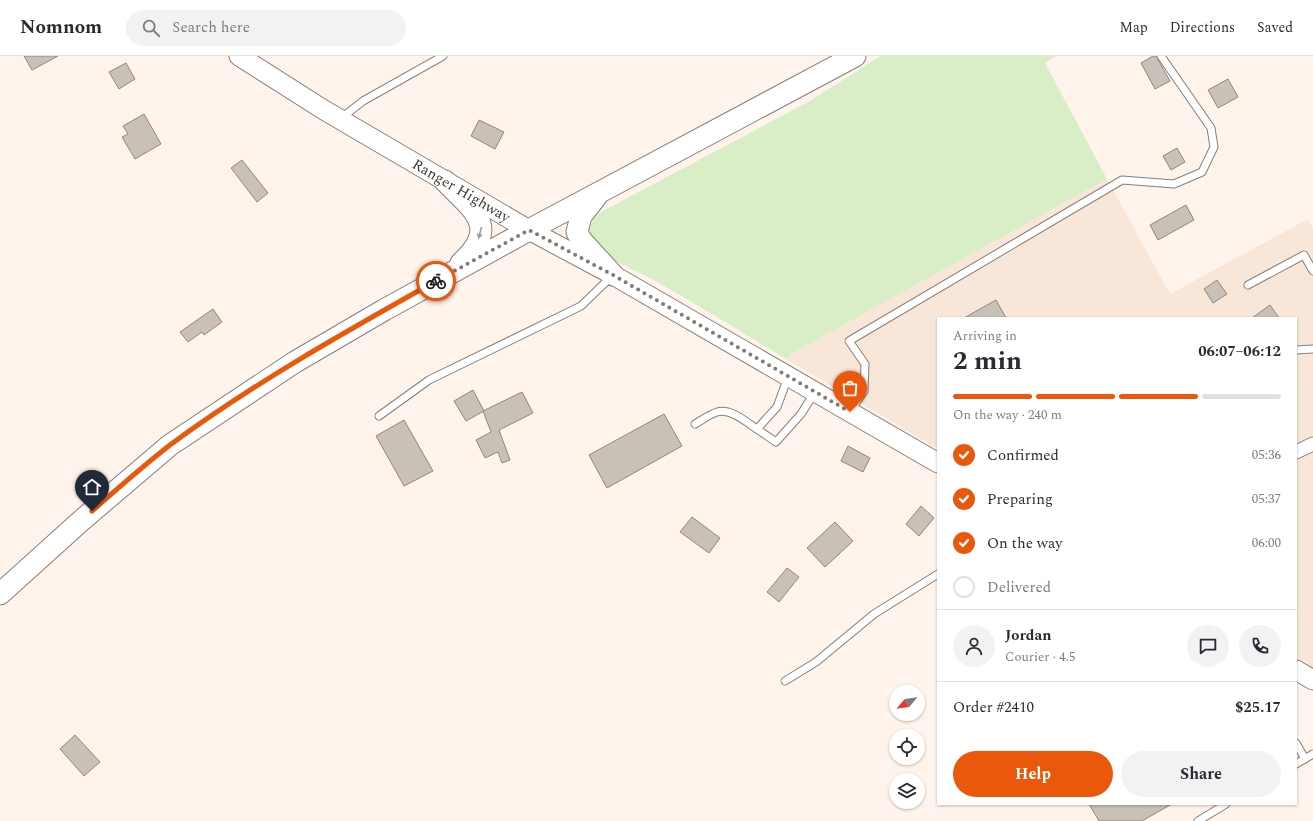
<!DOCTYPE html>
<html lang="en">
<head>
<meta charset="utf-8">
<style>
	:root { --surface:#fff; --page:#f2f2f3; --text:#2b2b33; --muted:#7c7c81; --line:#e1e1e2; --accent:#ea580c }
	body { margin:0; font-family:Spectral,serif; background:var(--page); color:var(--text); height:100vh; display:flex; flex-direction:column; font-size:15px; white-space:nowrap }
	* { box-sizing:border-box; margin:0 }
	p { font-size:13px; color:var(--muted) }
	.icon { flex:none; width:22px; height:22px; fill:none; stroke:currentColor; stroke-width:2; stroke-linecap:round; stroke-linejoin:round }
	.map { position:relative; flex:1; overflow:hidden }
	.details { position:absolute; left:937px; top:261px; width:360px; height:488px; display:flex; flex-direction:column; background:var(--surface); border-radius:0px; box-shadow:0 1px 3px #0004 }
	.details>* { flex:none }
	.needle { width:26px; rotate:241deg }
	.buttons { position:absolute; left:889px; top:629px; display:grid; gap:8px }
	.buttons a { display:grid; place-items:center; width:36px; height:36px; border-radius:50%; background:var(--surface); box-shadow:0 1px 3px #0004; font-size:20px }
	.pin { position:absolute; display:grid; place-items:center; width:34px; height:34px; color:#fff; margin:-41px -17px; border-radius:50% 50% 50% 0; rotate:-45deg; box-shadow:0 0 4px #0007 }
	.pin .icon { rotate:45deg }
	.courier { position:absolute; display:grid; place-items:center; width:40px; height:40px; margin:-20px; border:3px solid #ea580c; border-radius:50%; background:#fff; color:#222; box-shadow:0 1px 5px #0007 }
	.head em { font-style:normal; font-weight:700 }
	.head div { display:flex; flex-direction:column-reverse }
	.head { display:flex; align-items:center; justify-content:space-between; height:68px; padding:0 16px }
	h1 { font-size:26px; font-weight:700; line-height:30px }
	.bar { display:grid; grid-template-columns:repeat(4,1fr); gap:6px 4px; align-content:center; height:48px; padding:0 16px }
	.bar i { height:5px; border-radius:3px; background:var(--line) }
	.bar .active { background:var(--accent) }
	.bar p { grid-column:span 4 }
	.line { display:flex; align-items:center; gap:10px; padding:0 16px; border-top:1px solid var(--line) }
	.line div { flex:1 }
	.round { display:grid; place-items:center; flex:none; width:42px; height:42px; border-radius:21px; background:var(--page) }
	ol { padding:0 16px; list-style:none }
	li { display:flex; align-items:center; gap:12px; height:44px }
	li p { margin-inline-start:auto }
	li .icon { padding:4px; border-radius:50%; background:var(--accent); color:#fff; stroke-width:4 }
	li:last-child { color:var(--muted) }
	li i { width:22px; height:22px; border:2px solid var(--line); border-radius:50% }
	.action { display:flex; gap:8px; margin-top:auto; padding:8px 16px }
	.action a { flex:1; height:46px; border-radius:24px; background:var(--accent); color:#fff; font-size:16px; font-weight:700; line-height:46px; text-align:center }
	.action a+a { background:var(--page); color:var(--text) }
	header { display:flex; align-items:center; gap:24px; box-sizing:border-box; height:56px; padding:0 20px; background:var(--surface); border-bottom:1px solid var(--line) }
	header strong { font-size:19px }
	nav { display:flex; gap:22px; margin-inline-start:auto; font-size:14px }
	.search { width:280px; height:36px; background:var(--page); display:flex; align-items:center; gap:10px; box-sizing:border-box; padding:0 14px; border-radius:22px; color:var(--muted); font-size:15px }
	.map>svg:first-child { display:block }
	.built { fill:#f8e7d9 }
	.green { fill:#d9eec6 }
	.building { fill:#c9c1b7; stroke:#8f887e }
	.lines { fill:none; stroke-linecap:round; stroke-linejoin:round }
	.service-casing { stroke:#877e76; stroke-width:9 }
	.minor-casing { stroke:#877e76; stroke-width:15 }
	.secondary-casing { stroke:#877e76; stroke-width:21 }
	.primary-casing { stroke:#877e76; stroke-width:23 }
	.service { stroke:#fff; stroke-width:7 }
	.minor { stroke:#fff; stroke-width:13 }
	.secondary { stroke:#fff; stroke-width:19 }
	.primary { stroke:#fff; stroke-width:21 }
	.oneway { fill:#9f9d9c }
	.done { stroke:#827c77; stroke-width:4; stroke-dasharray:0 7.2 }
	.route { stroke:#ea580c; stroke-width:5 }
	.labels { text-anchor:middle; dominant-baseline:central; stroke-width:3; stroke-linejoin:round; paint-order:stroke }
	.street-label { font-size:15px; fill:#3f3b38; stroke:#fef4eb }
</style>
</head>
<body>
<header>
<strong>Nomnom</strong>
<div class="search"><svg class="icon" aria-label="search" viewBox="0 0 24 24"><circle cx="10" cy="10" r="6"/><path d="M15 15l6 6"/></svg>Search here</div>
<nav><a>Map</a><a>Directions</a><a>Saved</a></nav>
</header>
<div class="map">
<svg width="1313" height="765" viewBox="0 0 1313 765">
	<rect width="100%" height="100%" fill="#fef4eb"/>
	<!-- built -->
	<polygon class="built" points="1107,123 1170,238 1308,163 1313,172 1313,612 1296,602 1296,262 938,262 938,393 786,303 791,298"/>
	<!-- green -->
	<path class="green" d="M881,0H1056L1045,7L1107,123L791,298L786,303C741,276 697,248 652,223C637,215 602,202 592,187C585,176 592,163 601,156L808,46Z"/>
	<!-- building -->
	<g class="building">
		<polygon points="24,0 58,0 32,14"/>
		<polygon points="1153,0 1156,0 1170,25 1155,33 1141,7"/>
		<polygon points="126,7 135,23 119,33 109,16"/>
		<polygon points="1228,23 1238,41 1218,52 1208,34"/>
		<polygon points="144,58 161,88 135,103 122,81 128,78 123,70"/>
		<polygon points="479,64 504,76 495,93 471,80"/>
		<polygon points="1177,92 1185,106 1171,114 1163,100"/>
		<polygon points="242,104 268,137 257,146 231,112"/>
		<polygon points="1186,149 1194,164 1158,184 1150,169"/>
		<polygon points="1217,224 1227,238 1213,247 1204,233"/>
		<polygon points="996,244 1006,262 964,262"/>
		<polygon points="1270,249 1279,262 1252,262"/>
		<polygon points="213,253 222,266 204,279 202,276 188,286 180,276"/>
		<polygon points="473,334 484,355 466,365 454,345"/>
		<polygon points="522,336 533,357 499,374 510,404 502,407 498,396 485,402 476,384 491,376 483,355"/>
		<polygon points="664,358 682,390 607,432 589,399"/>
		<polygon points="404,364 433,415 404,430 376,380"/>
		<polygon points="848,390 870,402 863,416 841,405"/>
		<polygon points="921,450 934,462 919,480 906,468"/>
		<polygon points="692,461 720,482 709,497 680,476"/>
		<polygon points="835,466 853,485 825,511 807,492"/>
		<polygon points="787,512 799,521 779,546 767,536"/>
		<polygon points="75,679 100,706 84,720 60,693"/>
		<polygon points="1089,748 1172,748 1142,765 1099,765"/>
	</g>
	<g class="lines">
		<!-- service casing -->
		<g class="service-casing">
			<g id="service">
				<polyline points="340,63 363,45 443,0"/>
				<polyline points="1248,229 1304,199 1313,215"/>
				<polyline points="1296,294 1313,293"/>
				<polyline points="850,356 864,335 865,308 849,285 1122,124 1174,128 1202,116 1214,91 1211,72 1161,0"/>
				<polyline points="379,360 429,324 581,250 612,220"/>
				<path d="M695,368C702,364 710,358 717,356C731,352 746,366 757,373L777,351L788,321"/>
				<polyline points="757,373 776,386 801,358 815,336"/>
				<polyline points="785,625 816,606 874,558 938,518"/>
				<polyline points="1296,687 1305,703"/>
				<polyline points="1296,708 1313,698"/>
				<polyline points="1198,765 1226,748"/>
			</g>
		</g>
		<!-- minor casing -->
		<g class="minor-casing">
			<polyline id="minor" points="1296,396 1313,388"/>
		</g>
		<!-- secondary casing -->
		<g class="secondary-casing">
			<g id="secondary">
				<path id="s1" d="M239,0L324,54L529,174L613,219L938,407"/>
				<polyline points="1296,614 1313,624"/>
			</g>
		</g>
		<!-- primary casing -->
		<g class="primary-casing">
			<g id="primary">
				<path d="M445,125C473,154 501,171 461,207"/>
				<polyline points="596,141 581,160 577,176 581,184 613,219"/>
				<polyline points="0,538 82,464 170,389 295,306 384,254 529,174 855,0"/>
			</g>
		</g>
		<!-- service -->
		<use href="#service" class="service"/>
		<!-- minor -->
		<use href="#minor" class="minor"/>
		<!-- secondary -->
		<use href="#secondary" class="secondary"/>
		<!-- primary -->
		<use href="#primary" class="primary"/>
	</g>
	<!-- one-way arrows -->
	<defs><path id="oneway-solid" d="M-6-.8H1V-3.2L6.5 0L1 3.2V.8H-6Z"/></defs>
	<use class="oneway" href="#oneway-solid" transform="translate(480 177) rotate(104)"/>
	<g class="lines">
		<!-- done -->
		<polyline class="done" points="436,225 529,174 613,219 850,356"/>
		<!-- route -->
		<path class="route" d="M92,455C117,433 143,410 170,389C254,327 345,276 436,225"/>
	</g>
	<g class="labels">
		<!-- street labels -->
		<g class="street-label">
			<text stroke="none"><textPath href="#s1" startOffset="260">Ranger Highway</textPath></text>
		</g>
	</g>
</svg>
<div class="buttons">
<a><svg class="needle" viewBox="-14 -14 28 28"><path d="M0-13l5 13h-10z" fill="#e53935"/><path d="M0 13l5-13h-10z" fill="#7c7c81"/></svg></a>
<a><svg class="icon" aria-label="locate" viewBox="0 0 24 24"><circle cx="12" cy="12" r="6"/><path d="M12 2v4M12 18v4M2 12h4M18 12h4"/></svg></a>
<a><svg class="icon" aria-label="layers" viewBox="0 0 24 24"><path d="M12 4l9 5-9 5-9-5zM3 14l9 5 9-5"/></svg></a>
</div>
<div class="pin" style="left:850px;top:356px;background:#ea580c"><svg class="icon" aria-label="bag" viewBox="0 0 24 24"><path d="M5 8h14l-1 12H6zM9 8a3 3 0 0 1 6 0"/></svg></div>
<div class="pin" style="left:92px;top:455px;background:#1f2937"><svg class="icon" aria-label="home" viewBox="0 0 24 24"><path d="M3 11l9-7 9 7M6 9v11h12V9"/></svg></div>
<div class="courier" style="left:436px;top:225px"><svg class="icon" aria-label="bike" viewBox="0 0 24 24"><circle cx="6" cy="16" r="4"/><circle cx="18" cy="16" r="4"/><path d="M6 16l4-8h5l3 8M10 8l3 8H6M13 5h3"/></svg></div>
<section class="details">
<div class="head"><div><h1>2 min</h1><p>Arriving in</p></div><em>06:07–06:12</em></div>
<div class="bar"><i class="active"></i><i class="active"></i><i class="active"></i><i></i><p>On the way · 240 m</p></div>
<ol>
<li><svg class="icon" aria-label="check" viewBox="0 0 24 24"><path d="M5 12l5 5 9-10"/></svg>Confirmed<p>05:36</p></li>
<li><svg class="icon" aria-label="check" viewBox="0 0 24 24"><path d="M5 12l5 5 9-10"/></svg>Preparing<p>05:37</p></li>
<li><svg class="icon" aria-label="check" viewBox="0 0 24 24"><path d="M5 12l5 5 9-10"/></svg>On the way<p>06:00</p></li>
<li><i></i>Delivered</li>
</ol>
<div class="line" style="height:72px"><a class="round"><svg class="icon" aria-label="person" viewBox="0 0 24 24"><circle cx="12" cy="8" r="4"/><path d="M4 21q1-7 8-7t8 7"/></svg></a><div><b>Jordan</b><p>Courier · 4.5</p></div><a class="round"><svg class="icon" aria-label="chat" viewBox="0 0 24 24"><path d="M4 5h16v11H9l-5 4z"/></svg></a><a class="round"><svg class="icon" aria-label="phone" viewBox="0 0 24 24"><path d="M5 4h4l2 5-3 2q2 4 5 5l2-3 5 2v4C11 20 4 13 5 4z"/></svg></a></div>
<div class="line" style="height:52px"><div>Order #2410</div><b>$25.17</b></div>
<div class="action"><a>Help</a><a>Share</a></div>
</section>
</div>
</body>
</html>
